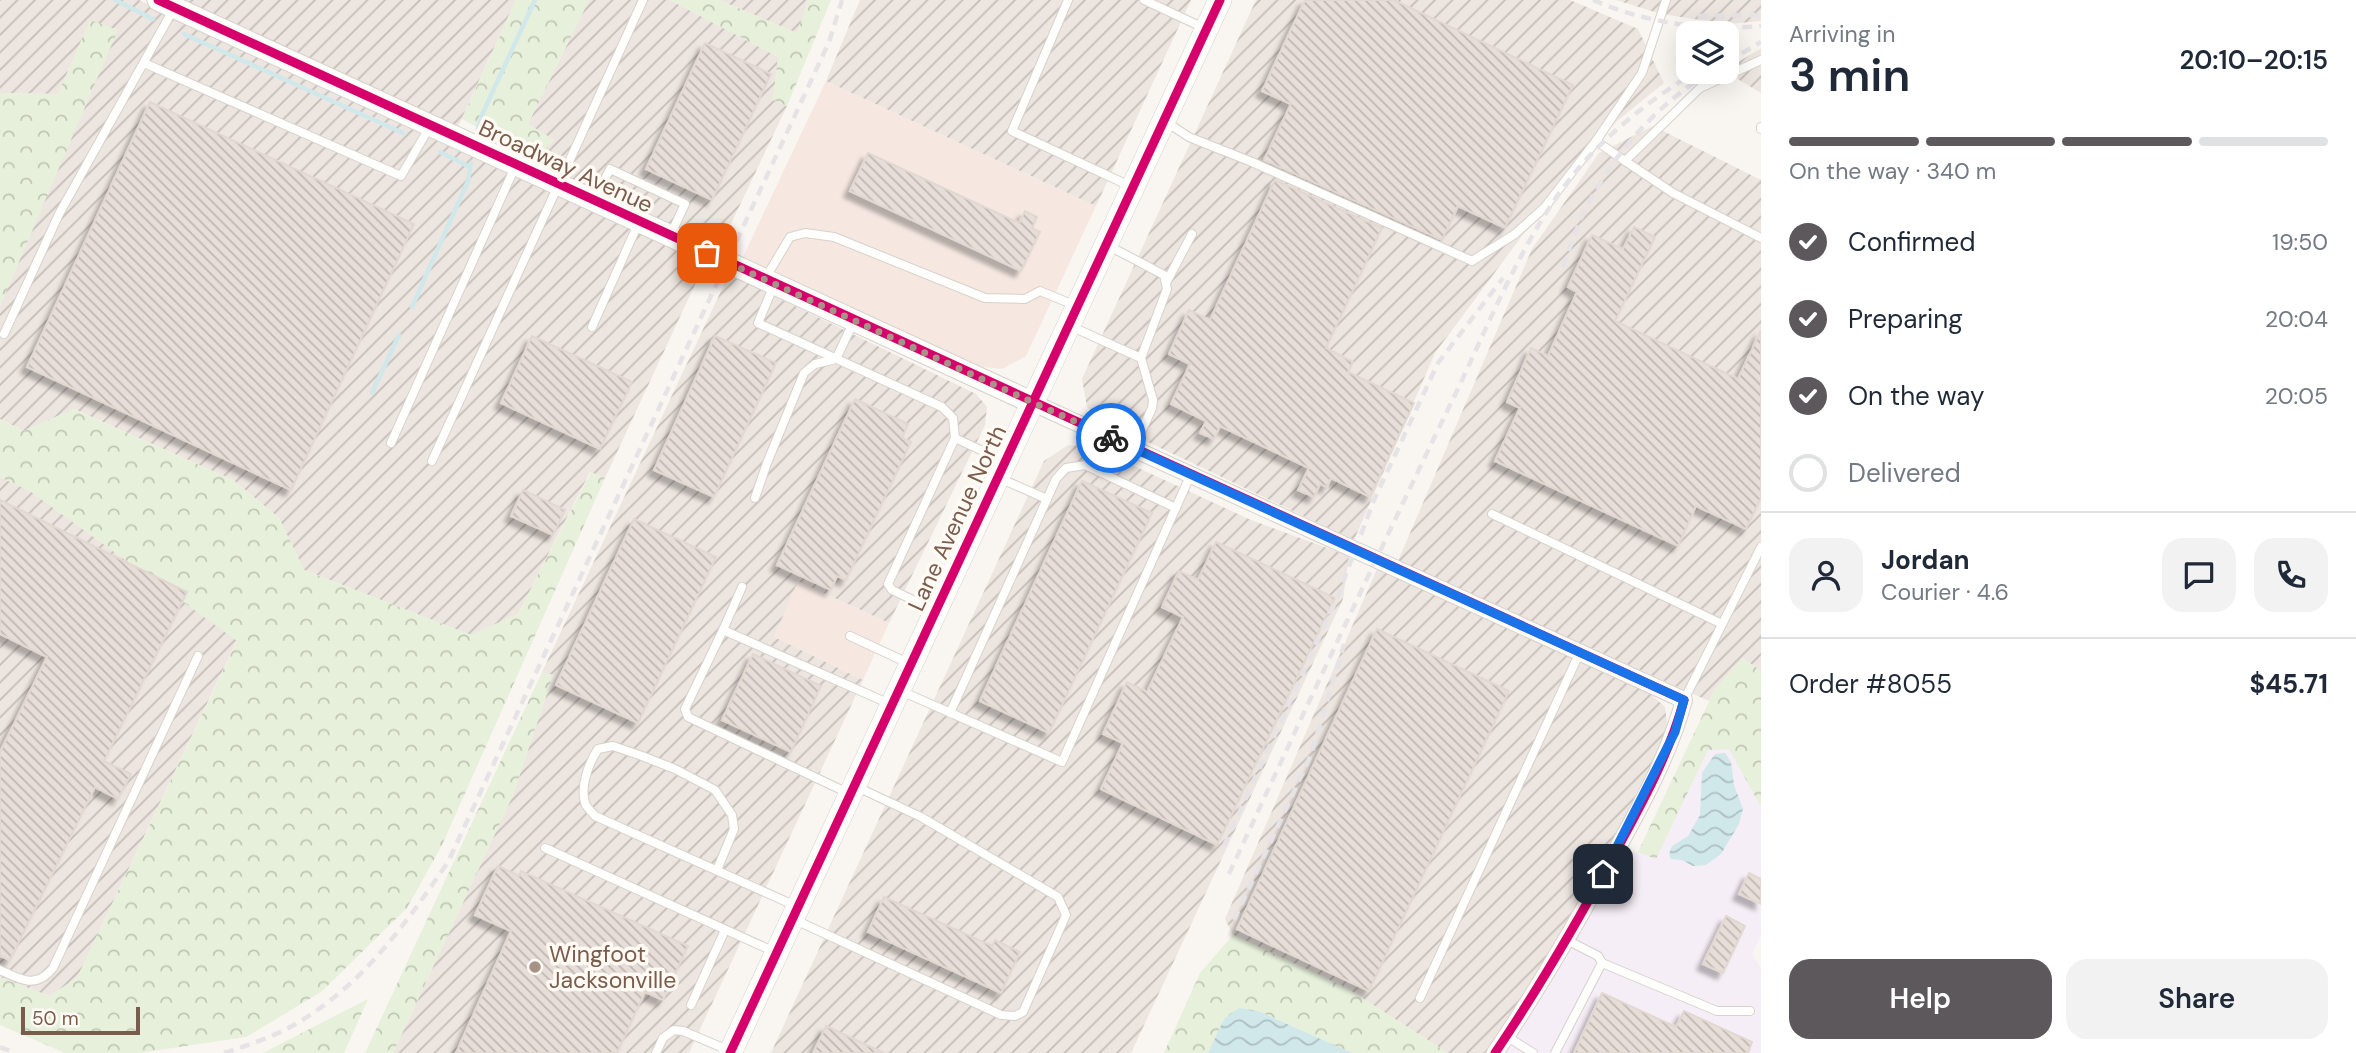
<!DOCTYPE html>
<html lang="en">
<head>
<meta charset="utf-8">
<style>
	:root { --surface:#fff; --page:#f2f2f3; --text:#1f2937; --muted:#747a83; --line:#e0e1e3; --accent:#5c585b }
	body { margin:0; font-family:"DM Sans",sans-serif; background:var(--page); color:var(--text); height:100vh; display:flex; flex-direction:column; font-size:26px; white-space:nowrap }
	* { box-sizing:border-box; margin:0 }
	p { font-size:23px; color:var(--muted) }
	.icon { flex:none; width:38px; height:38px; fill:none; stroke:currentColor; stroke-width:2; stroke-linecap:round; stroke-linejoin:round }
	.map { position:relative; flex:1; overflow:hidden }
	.sheet { display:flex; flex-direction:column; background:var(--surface); width:595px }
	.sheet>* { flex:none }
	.controls { position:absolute; left:1676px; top:21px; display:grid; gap:14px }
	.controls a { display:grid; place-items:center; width:63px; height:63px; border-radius:14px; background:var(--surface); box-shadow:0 7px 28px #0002; font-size:35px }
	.scale { position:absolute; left:21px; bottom:18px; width:119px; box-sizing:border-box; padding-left:7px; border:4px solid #7a5c4d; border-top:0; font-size:19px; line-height:24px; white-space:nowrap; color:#7a5c4d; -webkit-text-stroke:5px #fffaf3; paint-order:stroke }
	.pin { position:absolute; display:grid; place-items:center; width:60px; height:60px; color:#fff; margin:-30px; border-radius:14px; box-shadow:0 4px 10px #0006 }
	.courier { position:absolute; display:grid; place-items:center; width:70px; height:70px; margin:-35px; border:5px solid #1a73e8; border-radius:50%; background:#fff; color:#222; box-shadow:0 2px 9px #0007 }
	.headline em { font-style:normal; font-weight:600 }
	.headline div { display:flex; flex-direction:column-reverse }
	.headline { display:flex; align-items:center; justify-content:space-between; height:119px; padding:0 28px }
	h1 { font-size:46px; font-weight:600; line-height:52px }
	.bar { display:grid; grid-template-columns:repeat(4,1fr); gap:10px 7px; align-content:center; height:84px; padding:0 28px }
	.bar i { height:9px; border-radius:5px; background:var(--line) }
	.bar .on { background:var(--accent) }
	.bar p { grid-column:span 4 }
	.line { display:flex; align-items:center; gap:18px; padding:0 28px; border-top:2px solid var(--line) }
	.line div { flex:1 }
	.round { display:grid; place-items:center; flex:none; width:74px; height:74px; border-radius:21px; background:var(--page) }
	ol { padding:0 28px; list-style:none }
	li { display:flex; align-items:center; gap:21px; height:77px }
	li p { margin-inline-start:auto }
	li .icon { padding:7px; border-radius:50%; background:var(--accent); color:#fff; stroke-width:4 }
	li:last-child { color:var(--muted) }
	li i { width:38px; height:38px; border:4px solid var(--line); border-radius:50% }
	.button { display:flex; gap:14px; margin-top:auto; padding:14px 28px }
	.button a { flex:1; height:80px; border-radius:21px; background:var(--accent); color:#fff; font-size:28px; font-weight:600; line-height:80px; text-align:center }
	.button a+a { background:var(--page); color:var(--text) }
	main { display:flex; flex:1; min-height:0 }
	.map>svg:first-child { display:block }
	.commercial { fill:#f6e8e1 }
	.industrial { fill:url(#industrial-furrows) }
	.education { fill:#f6eef6 }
	.forest { fill:url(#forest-crowns) }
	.water { fill:url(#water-waves) }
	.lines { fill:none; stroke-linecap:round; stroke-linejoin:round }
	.stream { stroke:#d0e8ea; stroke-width:4.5 }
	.building { fill:url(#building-back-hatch); stroke:#e2d8d2; stroke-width:2; filter:url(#shadow) }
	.service-casing { stroke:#d7d1cb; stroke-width:10 }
	.minor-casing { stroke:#d7d1cb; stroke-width:18 }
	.tertiary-casing { stroke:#d7d1cb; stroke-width:23 }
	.secondary-casing { stroke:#d9d2cb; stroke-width:24 }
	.service { stroke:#fefefd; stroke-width:8 }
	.minor { stroke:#fefefd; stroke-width:16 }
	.tertiary { stroke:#fefefd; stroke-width:21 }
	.secondary { stroke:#fefefd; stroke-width:23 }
	.rail { stroke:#e6e3e7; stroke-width:4.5; stroke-dasharray:10 7; stroke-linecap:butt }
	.cycleway-casing { stroke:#fffaf3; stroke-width:13 }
	.cycleway { stroke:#d6006c; stroke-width:9 }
	.done { stroke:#a69286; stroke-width:7; stroke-dasharray:0 12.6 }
	.route { stroke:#1a73e8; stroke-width:9 }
	.poi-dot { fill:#a69286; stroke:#fffaf3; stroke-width:2.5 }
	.labels { text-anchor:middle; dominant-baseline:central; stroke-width:7; stroke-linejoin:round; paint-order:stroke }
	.street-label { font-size:23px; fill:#7a5c4d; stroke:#fffaf3 }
	.poi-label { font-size:23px; fill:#7a5c4d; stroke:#fffaf3; text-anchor:start }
</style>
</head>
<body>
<main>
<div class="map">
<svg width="1761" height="1053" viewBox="0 0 1761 1053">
	<defs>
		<pattern id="industrial-furrows" width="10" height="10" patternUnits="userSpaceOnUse" patternTransform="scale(1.75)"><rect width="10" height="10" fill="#ede5e0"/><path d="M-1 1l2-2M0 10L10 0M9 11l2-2" fill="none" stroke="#c5bdb8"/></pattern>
		<pattern id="forest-crowns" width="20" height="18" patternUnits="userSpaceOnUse" patternTransform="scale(1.75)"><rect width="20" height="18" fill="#e7f0db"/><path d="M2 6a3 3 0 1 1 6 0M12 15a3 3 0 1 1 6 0" fill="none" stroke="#c0c6b4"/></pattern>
		<pattern id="water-waves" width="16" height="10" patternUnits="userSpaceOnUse" patternTransform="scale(1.75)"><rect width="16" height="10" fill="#d0e8ea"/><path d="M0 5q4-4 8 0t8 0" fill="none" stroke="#aebfc0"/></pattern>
		<pattern id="building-back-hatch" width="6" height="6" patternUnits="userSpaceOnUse" patternTransform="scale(1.75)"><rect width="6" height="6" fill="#e6ded7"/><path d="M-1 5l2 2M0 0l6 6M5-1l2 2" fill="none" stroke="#bfb7b1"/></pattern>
		<filter id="shadow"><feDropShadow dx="-6" dy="6" stdDeviation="2" flood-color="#0004"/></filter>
	</defs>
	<rect width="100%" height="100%" fill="#f9f5f0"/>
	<!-- commercial -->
	<g class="commercial">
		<polygon points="826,81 1096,206 1026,356 1002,369 983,367 742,259"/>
		<polygon points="798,581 889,623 863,680 774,637"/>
	</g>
	<!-- industrial -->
	<g class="industrial">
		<polygon points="0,0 139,0 705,263 605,478 590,472 518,614 471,635 304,570 279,518 233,480 74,409 24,431 0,419 0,306 117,30 90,21 58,94 0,93"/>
		<polygon points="176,0 516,0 457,129"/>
		<polygon points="589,0 670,0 778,57 773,100 787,106 719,249 576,184 538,160 554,140 528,124"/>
		<polygon points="719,0 808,0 797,33"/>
		<polygon points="860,0 1191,0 1096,206 826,81"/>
		<polygon points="1256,0 1570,0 1638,29 1664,83 1617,121 1571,170 1435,353 1354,540 1110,424 1087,407 1082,379"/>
		<polygon points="1616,0 1761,0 1761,21 1728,24 1661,14"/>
		<polygon points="1761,48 1761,93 1726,72 1727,69"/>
		<polygon points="1653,126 1761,180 1761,671 1743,658 1715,689 1709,701 1398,561 1532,249 1599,153"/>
		<polygon points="729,274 976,394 987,407 985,425 889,623 798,581 774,637 863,680 689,1053 393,1053 513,795 553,675 542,672"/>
		<polygon points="1068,445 1093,447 1251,520 1349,556 1343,599 1131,1053 771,1053 1044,461"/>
		<polygon points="0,477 30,491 237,640 77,978 49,996 0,977"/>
		<polygon points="1377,569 1648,692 1665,707 1668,731 1611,844 1536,974 1485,1053 1448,1053 1345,987 1233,935 1225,919"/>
	</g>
	<!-- education -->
	<polygon class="education" points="1729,748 1761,807 1761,936 1752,954 1761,968 1761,1053 1505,1053 1555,976 1626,852 1638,852 1656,859 1708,750"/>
	<!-- forest -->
	<g class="forest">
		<polygon points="516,0 589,0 528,124 554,140 538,160 462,119"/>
		<polygon points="670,0 719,0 797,33 808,0 831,0 787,106 773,100 778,57"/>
		<polygon points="90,20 118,30 0,306 0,93 58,94"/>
		<polygon points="73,409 233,480 279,518 304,570 471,635 518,614 591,472 605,478 442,845 407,908 321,992 246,1037 139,1053 65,1053 0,1025 0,977 49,996 77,978 237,641 30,491 0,477 0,419 24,431"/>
		<polygon points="1743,658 1761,671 1761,807 1729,749 1708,750 1656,859 1638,852 1715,689"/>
		<polygon points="542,672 553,675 513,795 393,1053 365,1053"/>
		<polygon points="1233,935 1345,987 1448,1053 1352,1053 1258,1011 1224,1019 1208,1053 1164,1053 1200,973"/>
		<polygon points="368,999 344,1053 263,1053"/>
	</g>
	<!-- water -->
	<g class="water">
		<polygon points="1725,753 1731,762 1734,785 1743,809 1739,824 1721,854 1706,865 1693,866 1682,860 1671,859 1669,854 1672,846 1688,836 1700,815 1702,773 1715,754"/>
		<polygon points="1239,1008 1258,1011 1352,1053 1208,1053 1224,1019"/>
	</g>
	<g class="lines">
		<!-- stream -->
		<g class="stream">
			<polyline points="115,0 153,19"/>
			<polyline points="184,34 403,133"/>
			<polyline points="478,129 481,117 535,0"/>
			<polyline points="440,152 470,167"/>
			<polyline points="412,307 468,181 471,163"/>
			<polyline points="372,393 399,335"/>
		</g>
	</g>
	<!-- building -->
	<g class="building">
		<polygon points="1305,0 1394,0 1573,85 1505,228 1458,206 1442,240 1264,160 1291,104 1262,91"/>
		<polygon points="705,43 771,74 712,200 646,169"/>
		<polygon points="150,102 414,224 291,490 27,367"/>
		<polygon points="868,153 1019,223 1025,211 1037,217 1032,228 1040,232 1021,271 850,191"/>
		<polygon points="1275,180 1382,228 1326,348 1353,362 1348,372 1414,403 1370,497 1331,478 1327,487 1320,484 1314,497 1298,490 1309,468 1220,426 1214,439 1200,433 1206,421 1171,404 1190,364 1169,354 1189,310 1210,320"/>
		<polygon points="1634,227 1655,237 1615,321 1738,379 1761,330 1761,498 1746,529 1696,506 1678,546 1495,461 1520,408 1507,402 1531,348 1548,356 1577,292 1568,287 1592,235 1623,249"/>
		<polygon points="532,336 632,382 600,449 501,403"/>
		<polygon points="715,336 776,363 714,497 654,470"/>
		<polygon points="855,399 908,424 902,438 911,442 846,580 837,576 831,590 777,565"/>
		<polygon points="1082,481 1152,513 1049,733 980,701"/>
		<polygon points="523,490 565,510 553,535 511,516"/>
		<polygon points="0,500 187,592 104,761 131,774 118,799 95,787 10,960 0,956 0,752 47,657 0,634"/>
		<polygon points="634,519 716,557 638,723 556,685"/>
		<polygon points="1216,542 1335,598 1217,845 1101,789 1123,743 1103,734 1127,682 1147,692 1183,617 1162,607 1179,571 1198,580"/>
		<polygon points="1377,629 1509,691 1369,991 1237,929"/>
		<polygon points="753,654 821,686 791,752 722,720"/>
		<polygon points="498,866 519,876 521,871 688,946 663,1000 645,992 617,1053 456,1053 511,931 475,915"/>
		<polygon points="1749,873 1761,879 1761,904 1739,894"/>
		<polygon points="884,897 992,946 995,940 1020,952 1001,993 868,932"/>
		<polygon points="1726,916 1745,926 1723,973 1703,964"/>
		<polygon points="1602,993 1676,1027 1684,1011 1752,1042 1748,1053 1574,1053"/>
		<polygon points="826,1026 884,1053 813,1053"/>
	</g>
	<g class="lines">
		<!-- service casing -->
		<g class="service-casing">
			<g id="service">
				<polyline points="1068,0 1012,131 1130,186"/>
				<polyline points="1144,0 1204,28"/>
				<polyline points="1761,60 1700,88 1625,161 1673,193 1761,238"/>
				<polyline points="144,63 401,176 429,128"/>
				<polyline points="1166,122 1189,137 1252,162 1472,261 1515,234 1545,207 1596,141 1642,73 1666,0"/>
				<polyline points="1761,127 1761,129"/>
				<polyline points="1596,141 1625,161"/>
				<polyline points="594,201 610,169 685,204 671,234"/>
				<polyline points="1107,245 1164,275 1167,289 1141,358 1153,400 1152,408 1134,448"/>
				<polyline points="765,279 790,237 805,233 834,237 985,298 1025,299 1040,291 1074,305"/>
				<polyline points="1167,281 1192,234"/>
				<polyline points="774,285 758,323 942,407 953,418 955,438"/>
				<polyline points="1070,326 1141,358"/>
				<polyline points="592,327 638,224"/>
				<polyline points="4,334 59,214 173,10"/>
				<polyline points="391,443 515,167"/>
				<polyline points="432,461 643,0"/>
				<polyline points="755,498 767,463 804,373 815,364 836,359 853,323"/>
				<polyline points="1047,499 1056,479 1066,468 1085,465 1176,508"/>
				<polyline points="1492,514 1722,624"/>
				<polyline points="932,609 892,590 888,584 955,438 1004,461"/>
				<polyline points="723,630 742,587"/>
				<polyline points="850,636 908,663"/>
				<polyline points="901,691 1062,762 1191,474"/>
				<polyline points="1684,700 1761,547"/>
				<polyline points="950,713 1047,499 999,478"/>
				<polyline points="848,793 688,717 685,709 723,630 890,704"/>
				<polyline points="545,848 775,952"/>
				<path d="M717,870L734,829L732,815L715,790L675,769L642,756L613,746L598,749C589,763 580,785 585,803C586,807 592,812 595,816L796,906"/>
				<polyline points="793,919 1001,1015 1015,1016 1023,1012 1066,915 1058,897 921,817 857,787"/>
				<polyline points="1602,963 1717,1011 1750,1011"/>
				<path d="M0,970C21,980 36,989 53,968L198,656"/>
				<polyline points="1420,998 1580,652"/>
				<polyline points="691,1005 725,930"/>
				<polyline points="1506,1036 1533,1053"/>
				<polyline points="656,1053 663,1038 674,1030 683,1031 728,1050"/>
				<polyline points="1555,1053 1602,963 1598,956 1567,940"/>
			</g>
		</g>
		<!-- minor casing -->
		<g class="minor-casing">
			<path id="minor" d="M1031,402L1684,700C1669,756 1639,809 1611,860C1575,926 1537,991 1495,1053"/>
		</g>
		<!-- tertiary casing -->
		<g class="tertiary-casing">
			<polyline id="tertiary" points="158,0 1031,402"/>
		</g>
		<!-- secondary casing -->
		<g class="secondary-casing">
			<polyline id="secondary" points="730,1053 1220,0"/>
		</g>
		<!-- service -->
		<use href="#service" class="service"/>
		<!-- minor -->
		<use href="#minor" class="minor"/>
		<!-- tertiary -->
		<use href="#tertiary" class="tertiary"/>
		<!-- secondary -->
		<use href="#secondary" class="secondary"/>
		<!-- rail -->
		<g class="rail">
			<path d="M1593,0C1647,23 1702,31 1761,26"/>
			<polyline points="1698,16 1761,15"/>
			<polyline points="1727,62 1761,42"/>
			<path d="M1563,267C1569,250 1575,232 1582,216C1610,157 1655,106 1710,72"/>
			<polyline points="1224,846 1337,598 1374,500 1438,363 1503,278"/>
			<path d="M1229,874C1302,716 1376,558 1452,401C1488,327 1525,231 1578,169C1611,130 1652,99 1695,72"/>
			<polyline points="1234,920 1311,755 1344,644"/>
			<polyline points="0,1047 15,1053"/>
			<path d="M224,1053C248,1045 273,1037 294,1025C363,985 404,926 448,862L829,42L842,0"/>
		</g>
		<!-- cycleway casing -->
		<g class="cycleway-casing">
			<g id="cycleway">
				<path d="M158,0L1684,700C1669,756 1639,809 1611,860C1575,926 1537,991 1495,1053"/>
				<polyline points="730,1053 1220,0"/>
			</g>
		</g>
		<!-- cycleway -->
		<use href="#cycleway" class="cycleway"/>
	</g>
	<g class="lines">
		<!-- done -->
		<polyline class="done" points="707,253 1111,438"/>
		<!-- route -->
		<polyline class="route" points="1111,438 1684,700 1675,732 1603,874"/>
	</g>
	<!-- markers -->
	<circle class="poi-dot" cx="535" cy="967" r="7"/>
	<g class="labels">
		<!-- street labels -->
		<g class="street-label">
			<text transform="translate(566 166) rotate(25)">Broadway Avenue</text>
			<text transform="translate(957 518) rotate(-65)">Lane Avenue North</text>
		</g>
		<!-- poi labels -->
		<g class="poi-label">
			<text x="549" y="954">Wingfoot<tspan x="549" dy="26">Jacksonville</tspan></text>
		</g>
	</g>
</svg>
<div class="controls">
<a><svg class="icon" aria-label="layers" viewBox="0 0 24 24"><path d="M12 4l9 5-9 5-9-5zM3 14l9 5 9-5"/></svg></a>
</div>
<div class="scale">50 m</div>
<div class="pin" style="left:707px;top:253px;background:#ea580c"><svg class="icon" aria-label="bag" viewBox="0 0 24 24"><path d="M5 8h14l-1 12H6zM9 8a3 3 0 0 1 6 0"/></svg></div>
<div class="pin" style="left:1603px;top:874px;background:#1f2937"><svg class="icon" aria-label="home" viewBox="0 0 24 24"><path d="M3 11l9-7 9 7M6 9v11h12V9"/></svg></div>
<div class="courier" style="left:1111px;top:438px"><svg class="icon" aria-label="bike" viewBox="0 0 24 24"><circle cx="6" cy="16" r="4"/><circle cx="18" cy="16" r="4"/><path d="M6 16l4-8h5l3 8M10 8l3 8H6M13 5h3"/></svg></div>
</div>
<section class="sheet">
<div class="headline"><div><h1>3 min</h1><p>Arriving in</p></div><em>20:10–20:15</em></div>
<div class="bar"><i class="on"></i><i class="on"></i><i class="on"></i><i></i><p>On the way · 340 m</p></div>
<ol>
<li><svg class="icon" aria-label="check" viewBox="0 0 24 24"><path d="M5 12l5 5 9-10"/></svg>Confirmed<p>19:50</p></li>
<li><svg class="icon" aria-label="check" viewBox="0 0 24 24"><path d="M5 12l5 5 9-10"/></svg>Preparing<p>20:04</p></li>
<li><svg class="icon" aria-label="check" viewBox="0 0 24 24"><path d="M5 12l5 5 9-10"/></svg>On the way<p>20:05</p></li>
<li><i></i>Delivered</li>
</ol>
<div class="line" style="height:126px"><a class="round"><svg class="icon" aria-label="person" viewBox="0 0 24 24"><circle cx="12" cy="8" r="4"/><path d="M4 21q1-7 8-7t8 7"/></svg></a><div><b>Jordan</b><p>Courier · 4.6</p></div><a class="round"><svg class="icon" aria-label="chat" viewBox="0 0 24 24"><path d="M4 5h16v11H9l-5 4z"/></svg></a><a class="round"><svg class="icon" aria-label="phone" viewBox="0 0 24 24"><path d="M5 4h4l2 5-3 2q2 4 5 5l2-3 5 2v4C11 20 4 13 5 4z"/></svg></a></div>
<div class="line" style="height:91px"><div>Order #8055</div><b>$45.71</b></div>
<div class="button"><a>Help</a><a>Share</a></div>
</section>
</main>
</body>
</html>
